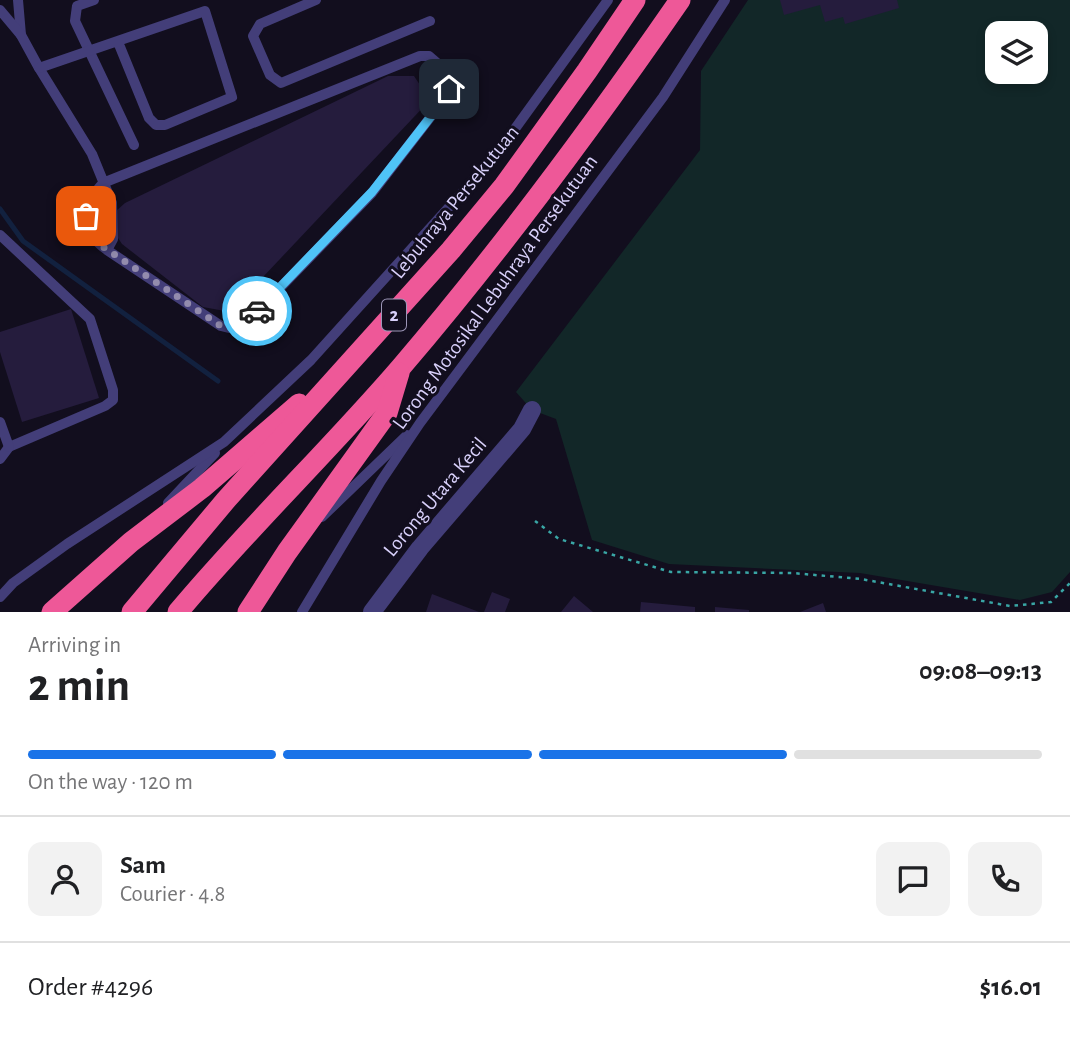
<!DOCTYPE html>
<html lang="en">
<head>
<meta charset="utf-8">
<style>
	:root { --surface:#fff; --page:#f2f2f2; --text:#202124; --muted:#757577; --line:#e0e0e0; --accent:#1a73e8 }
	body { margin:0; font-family:"Alegreya Sans",sans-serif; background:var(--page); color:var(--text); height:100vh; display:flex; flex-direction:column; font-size:26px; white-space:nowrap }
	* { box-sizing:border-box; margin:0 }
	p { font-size:23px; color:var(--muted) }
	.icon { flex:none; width:38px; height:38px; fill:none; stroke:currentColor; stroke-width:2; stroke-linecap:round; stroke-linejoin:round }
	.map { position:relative; height:612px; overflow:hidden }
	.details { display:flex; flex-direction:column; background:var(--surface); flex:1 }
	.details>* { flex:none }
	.tools { position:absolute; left:985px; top:21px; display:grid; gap:14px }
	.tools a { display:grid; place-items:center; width:63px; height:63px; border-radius:14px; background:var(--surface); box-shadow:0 4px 10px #0003; font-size:35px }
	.pin { position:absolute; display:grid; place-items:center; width:60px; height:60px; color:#fff; margin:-30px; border-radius:14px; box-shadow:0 4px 10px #0006 }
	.courier { position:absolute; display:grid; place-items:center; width:70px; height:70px; margin:-35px; border:5px solid #4fc3f7; border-radius:50%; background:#fff; color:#222; box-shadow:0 2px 9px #0007 }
	.head em { font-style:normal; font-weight:700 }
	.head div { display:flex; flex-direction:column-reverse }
	.head { display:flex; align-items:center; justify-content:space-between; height:119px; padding:0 28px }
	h1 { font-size:46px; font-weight:700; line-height:52px }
	.bar { display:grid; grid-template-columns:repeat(4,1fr); gap:10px 7px; align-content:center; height:84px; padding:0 28px }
	.bar i { height:9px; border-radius:5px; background:var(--line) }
	.bar .selected { background:var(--accent) }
	.bar p { grid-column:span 4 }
	.line { display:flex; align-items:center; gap:18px; padding:0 28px; border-top:2px solid var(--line) }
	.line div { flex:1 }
	.round { display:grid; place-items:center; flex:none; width:74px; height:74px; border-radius:14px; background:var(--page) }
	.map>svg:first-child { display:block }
	.green { fill:#122728; fill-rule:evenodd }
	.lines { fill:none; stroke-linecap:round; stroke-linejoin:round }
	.stream { stroke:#12213f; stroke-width:5 }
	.building { fill:#251c3d }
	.path { stroke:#39a6a5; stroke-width:2.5; stroke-dasharray:3.5 5; stroke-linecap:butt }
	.lane { stroke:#433e79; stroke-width:10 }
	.street { stroke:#433e79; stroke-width:18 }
	.highway { stroke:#ee5898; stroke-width:21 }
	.done { stroke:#938cad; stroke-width:7; stroke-dasharray:0 12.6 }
	.route { stroke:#4fc3f7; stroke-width:9 }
	.labels { text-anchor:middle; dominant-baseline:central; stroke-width:6; stroke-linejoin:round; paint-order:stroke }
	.shield { fill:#120e1e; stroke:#9d96b8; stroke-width:2 }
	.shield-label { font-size:19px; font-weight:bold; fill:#d8d0fa }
	.street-label { font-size:21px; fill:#d8d0fa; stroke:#120e1e }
</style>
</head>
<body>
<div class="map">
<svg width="1070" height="612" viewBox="0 0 1070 612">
	<rect width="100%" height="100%" fill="#120e1e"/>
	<!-- green -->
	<path class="green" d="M748,0H1070V572L1052,592L1020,600L860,573L669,564L592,540L556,419L532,410L516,392L700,150L701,71ZM998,33H1036V72H998Z"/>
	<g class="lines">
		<!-- stream -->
		<polyline class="stream" points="0,209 23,241 218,381"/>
	</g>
	<!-- building -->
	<g class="building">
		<polygon points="780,0 897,0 899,8 845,24 843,17 825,22 820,5 784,15"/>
		<polygon points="388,76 414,76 430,100 230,312 203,307 122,244 106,220 125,203"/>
		<polygon points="71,309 99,398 22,422 0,352 0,332"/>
		<polygon points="492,592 510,599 505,612 484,612"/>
		<polygon points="432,594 479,612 426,612"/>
		<polygon points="574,596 593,612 561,612"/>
		<polygon points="641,602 695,607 695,612 640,612"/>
		<polygon points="823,603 826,612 800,612"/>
		<polygon points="715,607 749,610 749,612 715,612"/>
	</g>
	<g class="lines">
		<!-- path -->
		<polyline class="path" points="535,521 559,539 671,572 792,573 861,579 1010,606 1051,602 1070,583"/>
		<!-- lane -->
		<g class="lane">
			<polyline points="18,0 21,35"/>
			<polyline points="94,0 77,6 75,21 134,145"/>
			<polyline points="316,0 260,24 253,36 270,75 281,83 430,21"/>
			<path d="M0,10L21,35L39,68L92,154L112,203L113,239L107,250C79,230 82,206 103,183L420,56H429L436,62L448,89L446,97L372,193L248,321L229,328L221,326L107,250"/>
			<polyline points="39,68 205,11 232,97 165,125 156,125 149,118 118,42"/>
			<polyline points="0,235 90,319 113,390 113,400 105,406 9,447 0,459"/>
			<polyline points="0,422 9,447"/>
			<polyline points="168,503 215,453"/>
			<polyline points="322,517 407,435"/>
			<polyline points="0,597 13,583 67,544 224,442 311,360 496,155 608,0"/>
			<polyline points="302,612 381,481 420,423 663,97 725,0"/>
		</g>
		<!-- street -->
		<polyline class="street" points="372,612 420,548 522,429 532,410"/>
		<!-- highway -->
		<g class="highway">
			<polyline points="52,612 131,542 202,488 299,404"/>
			<polyline points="132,612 226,500 451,250 504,186 587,71 635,0"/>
			<path d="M178,612C249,527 330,450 402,366C502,249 593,126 680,0"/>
			<polyline points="248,612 287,552 387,413 399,373"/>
		</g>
	</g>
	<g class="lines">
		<!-- done -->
		<path class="done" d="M86,216L91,234L96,242L221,326C235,329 248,321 257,311"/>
		<!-- route -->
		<polyline class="route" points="257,311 372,192 446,97 449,89"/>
	</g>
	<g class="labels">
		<!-- shield labels -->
		<rect class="shield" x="382" y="299.5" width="24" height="31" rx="5"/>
		<g class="shield-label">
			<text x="394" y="315">2</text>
		</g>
		<!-- street labels -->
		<g class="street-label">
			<text transform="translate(455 202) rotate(-51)">Lebuhraya Persekutuan</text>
			<text transform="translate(495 292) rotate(-54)">Lorong Motosikal Lebuhraya Persekutuan</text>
			<text transform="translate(435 497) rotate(-50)">Lorong Utara Kecil</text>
		</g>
	</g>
</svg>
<div class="tools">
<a><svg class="icon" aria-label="layers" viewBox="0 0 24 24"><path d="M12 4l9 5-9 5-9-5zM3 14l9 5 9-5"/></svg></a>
</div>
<div class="pin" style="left:86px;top:216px;background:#ea580c"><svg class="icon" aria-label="bag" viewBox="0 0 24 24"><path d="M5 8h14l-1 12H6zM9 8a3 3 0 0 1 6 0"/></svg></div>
<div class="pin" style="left:449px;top:89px;background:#1f2937"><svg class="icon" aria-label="home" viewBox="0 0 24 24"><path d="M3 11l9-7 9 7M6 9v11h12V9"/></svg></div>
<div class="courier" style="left:257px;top:311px"><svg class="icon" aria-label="car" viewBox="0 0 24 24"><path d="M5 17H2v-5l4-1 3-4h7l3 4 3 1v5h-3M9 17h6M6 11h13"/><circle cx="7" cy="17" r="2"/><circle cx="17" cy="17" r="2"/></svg></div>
</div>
<section class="details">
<div class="head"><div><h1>2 min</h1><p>Arriving in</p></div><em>09:08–09:13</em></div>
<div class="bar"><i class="selected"></i><i class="selected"></i><i class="selected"></i><i></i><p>On the way · 120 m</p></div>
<div class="line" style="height:126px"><a class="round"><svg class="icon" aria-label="person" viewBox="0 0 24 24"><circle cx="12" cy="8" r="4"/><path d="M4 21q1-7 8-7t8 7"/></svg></a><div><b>Sam</b><p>Courier · 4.8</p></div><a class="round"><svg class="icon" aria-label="chat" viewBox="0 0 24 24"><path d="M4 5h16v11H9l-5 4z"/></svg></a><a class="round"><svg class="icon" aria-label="phone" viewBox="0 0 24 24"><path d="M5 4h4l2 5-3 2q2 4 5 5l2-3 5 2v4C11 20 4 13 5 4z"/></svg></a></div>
<div class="line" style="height:91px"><div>Order #4296</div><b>$16.01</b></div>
</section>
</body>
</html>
